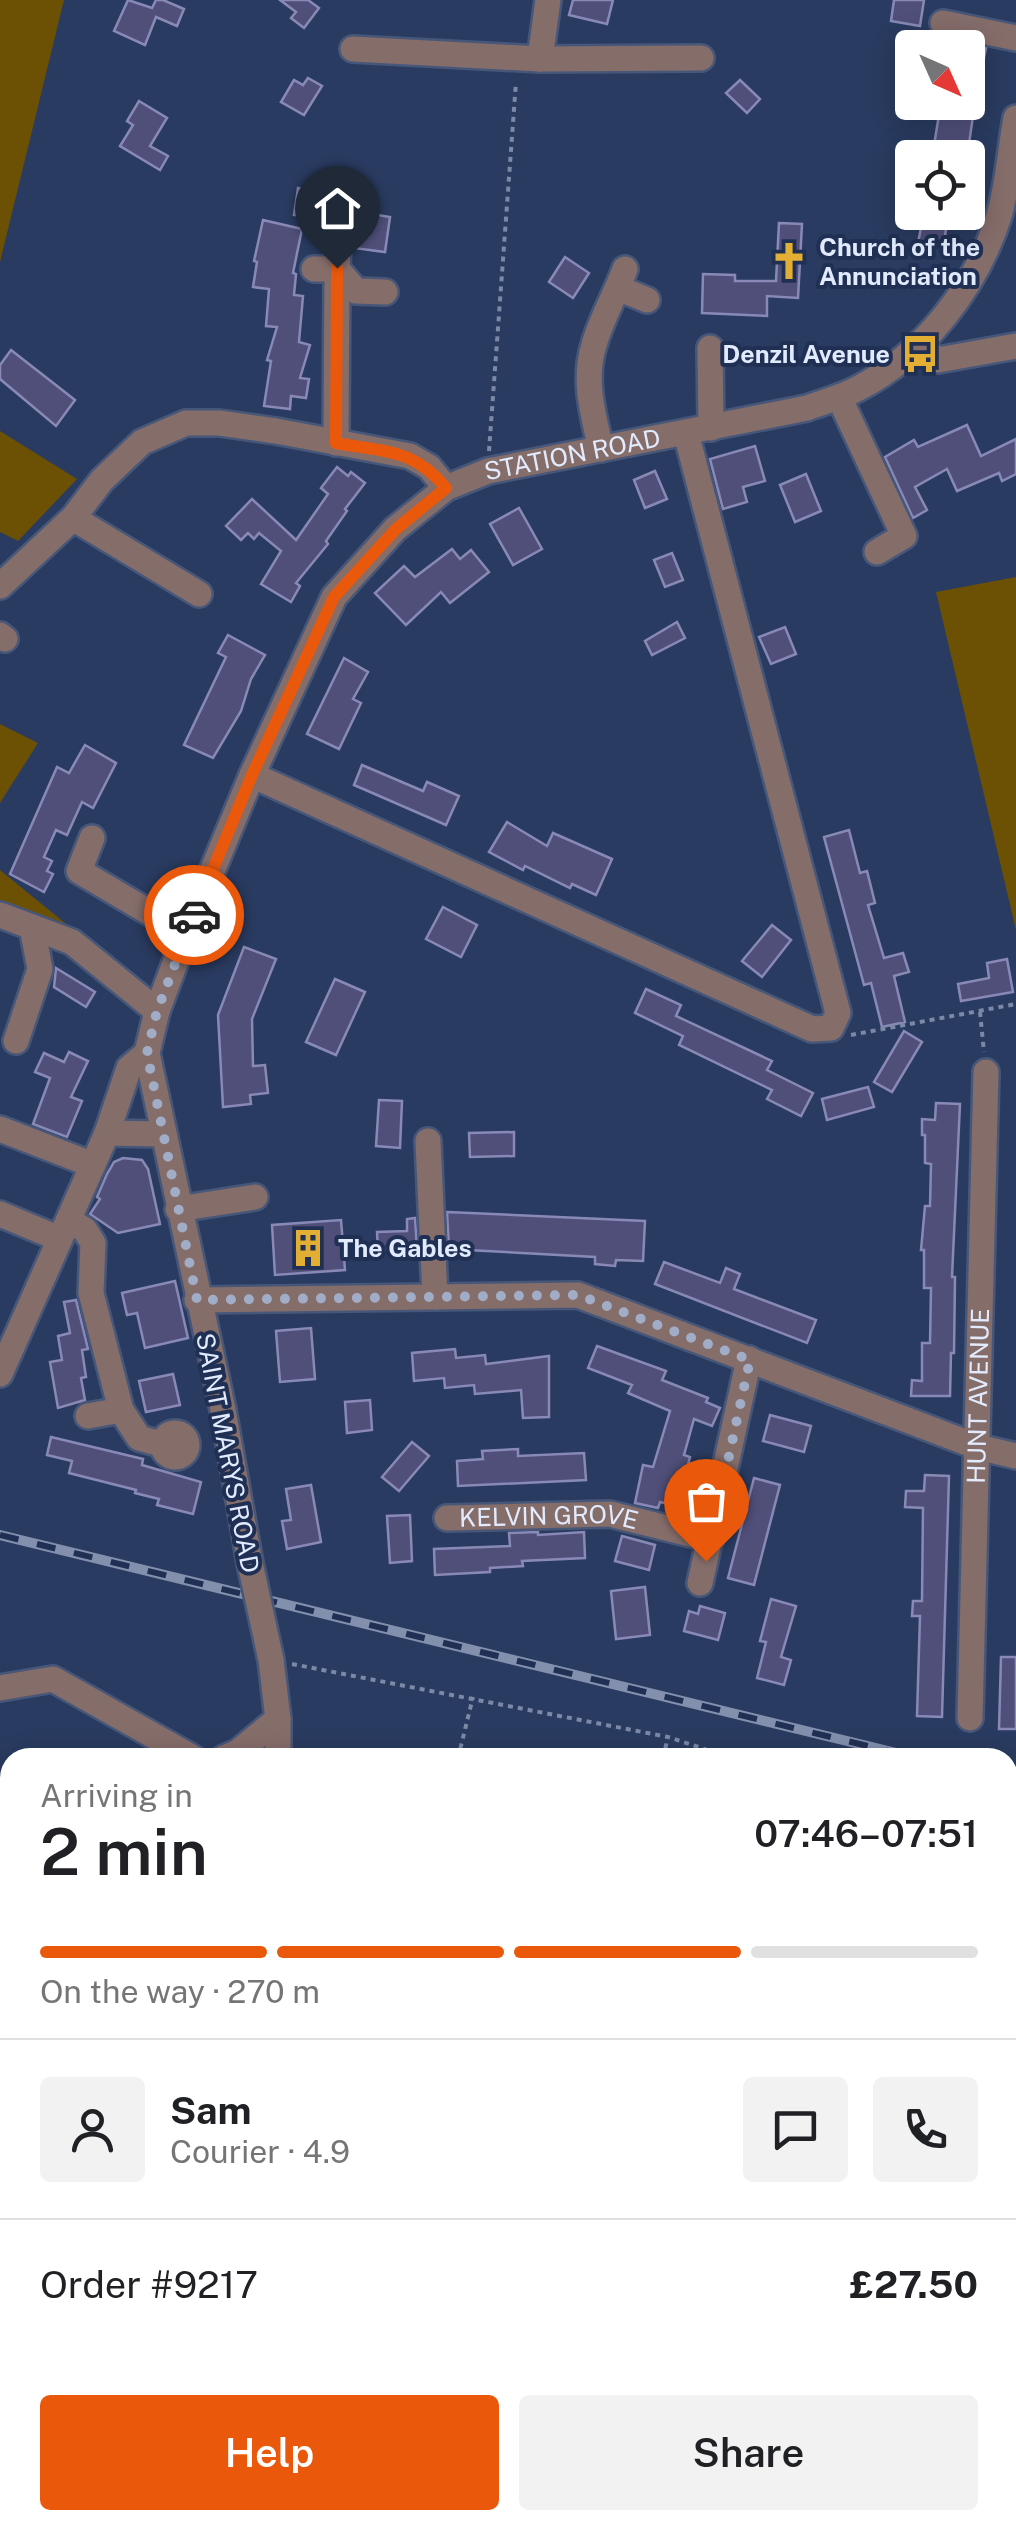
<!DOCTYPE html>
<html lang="en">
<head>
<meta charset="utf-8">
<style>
	:root { --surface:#fff; --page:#f2f2f2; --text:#202124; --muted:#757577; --line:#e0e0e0; --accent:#ea580c }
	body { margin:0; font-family:"Public Sans",sans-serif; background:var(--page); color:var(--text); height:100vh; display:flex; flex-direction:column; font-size:38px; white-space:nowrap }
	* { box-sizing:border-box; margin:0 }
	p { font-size:32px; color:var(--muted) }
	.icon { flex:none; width:55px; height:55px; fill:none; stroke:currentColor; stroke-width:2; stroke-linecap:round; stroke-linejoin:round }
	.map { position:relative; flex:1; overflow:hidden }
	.sheet { position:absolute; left:0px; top:1748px; width:1018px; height:782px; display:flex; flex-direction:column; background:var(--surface); border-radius:30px 30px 0 0; box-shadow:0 5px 25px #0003 }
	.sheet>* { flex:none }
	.needle { width:65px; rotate:135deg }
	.tools { position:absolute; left:895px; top:30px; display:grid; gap:20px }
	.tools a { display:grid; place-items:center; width:90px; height:90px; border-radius:10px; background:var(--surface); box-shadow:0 5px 25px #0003; font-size:50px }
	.pin { position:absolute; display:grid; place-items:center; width:85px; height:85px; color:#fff; margin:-102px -42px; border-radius:50% 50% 50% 0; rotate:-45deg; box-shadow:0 0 10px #0007 }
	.pin .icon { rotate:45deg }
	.courier { position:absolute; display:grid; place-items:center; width:100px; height:100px; margin:-50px; border:8px solid #ea580c; border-radius:50%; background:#fff; color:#222; box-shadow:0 2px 12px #0007 }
	.head em { font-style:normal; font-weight:600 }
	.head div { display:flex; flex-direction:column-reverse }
	.head { display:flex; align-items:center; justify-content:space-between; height:170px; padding:0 40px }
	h1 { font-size:65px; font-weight:600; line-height:75px }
	.bar { display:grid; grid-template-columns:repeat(4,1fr); gap:15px 10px; align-content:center; height:120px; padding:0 40px }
	.bar i { height:12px; border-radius:8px; background:var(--line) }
	.bar .selected { background:var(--accent) }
	.bar p { grid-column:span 4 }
	.line { display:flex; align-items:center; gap:25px; padding:0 40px; border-top:2px solid var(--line) }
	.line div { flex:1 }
	.round { display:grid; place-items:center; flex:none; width:105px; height:105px; border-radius:10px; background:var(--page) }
	.button { display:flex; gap:20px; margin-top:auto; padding:20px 40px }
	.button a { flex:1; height:115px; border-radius:10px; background:var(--accent); color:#fff; font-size:40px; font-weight:600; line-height:115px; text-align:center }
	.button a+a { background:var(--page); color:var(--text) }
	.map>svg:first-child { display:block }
	.green { fill:#6c5003 }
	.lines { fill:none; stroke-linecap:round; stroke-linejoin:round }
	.stream { stroke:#a683b2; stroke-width:6 }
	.building { fill:#504f7a; stroke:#8989b7; stroke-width:2.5 }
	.minor-casing { stroke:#475779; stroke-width:30 }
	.path { stroke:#7b89a6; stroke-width:4; stroke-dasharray:5 5; stroke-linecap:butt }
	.minor { stroke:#856d6a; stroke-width:25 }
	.rail-casing { stroke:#8390ad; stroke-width:10 }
	.rail { stroke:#203054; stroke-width:6; stroke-dasharray:19; stroke-linecap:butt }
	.minor-bridge-casing { stroke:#475779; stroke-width:30; stroke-linecap:butt }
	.minor-bridge { stroke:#856d6a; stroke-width:25 }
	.done { stroke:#a1adc7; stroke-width:10; stroke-dasharray:0 18 }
	.route { stroke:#ea580c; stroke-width:12 }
	.labels { text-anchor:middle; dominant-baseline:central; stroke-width:8; stroke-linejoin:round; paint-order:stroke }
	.poi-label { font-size:25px; font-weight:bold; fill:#e2ebfe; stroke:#203054; text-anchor:start }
	.street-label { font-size:25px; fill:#e2ebfe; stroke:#203054 }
</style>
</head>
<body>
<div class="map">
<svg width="1016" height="2529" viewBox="0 0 1016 2529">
	<rect width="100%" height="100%" fill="#293b60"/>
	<!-- green -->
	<g class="green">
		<polygon points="0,0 64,0 0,262"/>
		<polygon points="0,431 77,479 18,541 0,532"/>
		<polygon points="1016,577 1016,930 936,592"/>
		<polygon points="0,724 38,743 0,803"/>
		<polygon points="0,870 87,941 0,914"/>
		<polygon points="0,1891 10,1897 10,2276 0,2282"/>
		<polygon points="472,2520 741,2520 751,2529 478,2529"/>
	</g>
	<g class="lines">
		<!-- stream -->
		<g class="stream">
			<polyline points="0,2027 10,2034"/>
			<polyline points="644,2520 653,2529"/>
		</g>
	</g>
	<!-- building -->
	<g class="building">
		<polygon points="128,0 152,8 156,0 163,0 184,9 177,26 156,17 145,45 114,31"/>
		<polygon points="280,0 308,0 319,8 304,28 291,18 296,12"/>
		<polygon points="573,0 613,0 607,24 569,15"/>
		<polygon points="894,0 924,0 920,26 891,21"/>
		<polygon points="968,45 986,48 975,102 968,101"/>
		<polygon points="308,78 322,86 304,115 281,102 294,80 303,85"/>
		<polygon points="740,80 760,99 747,113 726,93"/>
		<polygon points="139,101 167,118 150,146 168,156 160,170 120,146 133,125 127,121"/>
		<polygon points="941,102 975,102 967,158 932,158"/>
		<polygon points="298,188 344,198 341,216 318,213 317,218 294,215"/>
		<polygon points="359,212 390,217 385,252 354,248"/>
		<polygon points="924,212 949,212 943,247 918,243"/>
		<polygon points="263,220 302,229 293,273 296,274 294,295 303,296 299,342 310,345 300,378 309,379 306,398 291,396 290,409 264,406 271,361 267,360 277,327 266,326 269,289 253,287 257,262 254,261"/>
		<polygon points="779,223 802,224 798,298 767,296 767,316 702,313 703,274 735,275 735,281 776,281"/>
		<polygon points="565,257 589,273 573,298 549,282"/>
		<polygon points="11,350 75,400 56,426 0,379 0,365"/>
		<polygon points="967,425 981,456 1016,439 1016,474 1002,481 999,473 957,491 947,469 915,487 927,510 913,518 885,457 914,440 918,447"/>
		<polygon points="755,446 765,481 743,487 747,502 723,509 710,459"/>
		<polygon points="337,467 348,476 351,472 365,483 345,509 347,511 326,541 328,544 296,583 300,586 291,602 261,584 281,551 259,533 254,539 248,533 241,540 226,526 252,499 296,540 328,494 321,488"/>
		<polygon points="655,471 667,499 645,508 634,480"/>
		<polygon points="806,474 821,511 795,522 780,485"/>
		<polygon points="519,508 542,549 513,565 490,524"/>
		<polygon points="452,549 460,559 471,550 489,572 450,603 441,592 406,625 375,593 404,566 415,577"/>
		<polygon points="672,553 683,580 665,587 654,560"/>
		<polygon points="677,622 685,638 652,655 645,641"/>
		<polygon points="785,627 796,654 771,664 759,637"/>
		<polygon points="228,635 265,655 251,679 241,711 213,758 184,745 226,657 218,653"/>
		<polygon points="344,658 368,672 353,699 361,703 339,749 307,734"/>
		<polygon points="85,745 116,763 93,808 82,802 67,835 56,830 44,857 52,861 47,871 53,874 44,892 10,874 57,767 69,773"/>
		<polygon points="362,765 423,791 427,782 459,796 446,825 354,785"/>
		<polygon points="507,822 547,846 553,833 612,859 596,895 572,884 570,888 525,866 523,870 489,852"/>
		<polygon points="849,830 860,873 867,871 875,903 868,905 884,958 903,953 909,972 894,976 905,1022 882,1027 871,983 864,985 824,837"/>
		<polygon points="443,907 477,925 461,957 426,939"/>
		<polygon points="772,925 791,940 762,977 742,961"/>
		<polygon points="244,947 276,959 252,1019 253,1066 265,1065 268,1093 250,1095 251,1104 223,1107 218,1015"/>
		<polygon points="1007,959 1013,992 961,1001 958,984 989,978 987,963"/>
		<polygon points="56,968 95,992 86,1007 54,987"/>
		<polygon points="335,979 365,992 336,1055 306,1042"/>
		<polygon points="646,989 681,1005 676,1016 772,1061 767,1070 813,1093 801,1116 767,1099 772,1090 679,1045 683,1036 635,1013"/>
		<polygon points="904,1031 922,1042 892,1092 874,1082"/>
		<polygon points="69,1052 88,1061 71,1097 82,1101 67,1137 33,1124 50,1078 35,1072 44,1053 64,1062"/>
		<polygon points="868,1087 874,1107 827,1120 822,1099"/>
		<polygon points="379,1100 402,1101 400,1148 376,1146"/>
		<polygon points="936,1103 960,1104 952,1277 955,1277 954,1353 951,1353 950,1396 911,1396 912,1380 922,1381 922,1343 930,1343 931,1288 924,1288 924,1250 921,1250 925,1206 930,1206 931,1164 925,1163 925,1135 922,1135 922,1119 935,1120"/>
		<polygon points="514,1132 514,1156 470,1157 469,1133"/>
		<polygon points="123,1158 142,1160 148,1169 160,1224 118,1233 90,1214 100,1199 97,1197 107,1174 114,1162"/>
		<polygon points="447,1212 645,1221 643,1261 616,1260 615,1266 595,1264 595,1257 449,1249"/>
		<polygon points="415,1218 417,1249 378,1250 377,1232 407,1231 407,1219"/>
		<polygon points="341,1220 345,1270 275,1275 272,1225"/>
		<polygon points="664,1262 720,1283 726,1268 740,1274 734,1289 816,1320 807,1343 655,1284"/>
		<polygon points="175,1281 188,1338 145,1348 137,1313 127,1315 122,1293"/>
		<polygon points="76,1300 88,1349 82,1350 86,1377 81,1378 85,1400 58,1408 50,1362 62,1360 58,1336 70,1333 64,1302"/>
		<polygon points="311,1328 315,1379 280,1382 276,1331"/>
		<polygon points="597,1346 666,1371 662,1380 708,1398 706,1402 720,1408 712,1426 694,1419 684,1455 690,1457 677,1506 660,1502 658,1508 635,1503 643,1465 653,1467 670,1411 628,1393 632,1385 588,1368"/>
		<polygon points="455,1349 456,1358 485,1355 486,1364 549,1356 549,1417 523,1418 521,1390 475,1394 474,1385 445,1388 444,1378 414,1381 412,1353"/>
		<polygon points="173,1374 180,1405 146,1412 139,1381"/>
		<polygon points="370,1400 372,1430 347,1433 345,1402"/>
		<polygon points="770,1415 811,1426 804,1452 763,1441"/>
		<polygon points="51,1437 143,1459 142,1465 201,1482 193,1514 157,1505 159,1499 135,1493 136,1490 69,1473 72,1461 47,1455"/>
		<polygon points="412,1442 429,1456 399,1491 382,1477"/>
		<polygon points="518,1449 518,1456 584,1453 586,1480 458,1486 457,1461 483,1459 482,1451"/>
		<polygon points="925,1475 949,1476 942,1717 917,1716 920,1616 912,1616 913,1601 922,1601 923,1508 905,1507 906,1491 924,1491"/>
		<polygon points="754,1478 780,1485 754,1585 728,1578"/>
		<polygon points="311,1485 321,1542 287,1549 282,1521 291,1520 286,1489"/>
		<polygon points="410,1515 412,1561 390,1563 387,1516"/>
		<polygon points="538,1532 538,1535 584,1532 585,1558 522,1561 523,1566 490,1568 490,1572 435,1575 434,1549 510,1546 509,1533"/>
		<polygon points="622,1536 655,1545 649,1570 615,1561"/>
		<polygon points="645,1587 650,1635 616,1639 611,1591"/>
		<polygon points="771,1599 796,1606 781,1657 791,1660 784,1685 757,1678 766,1642 760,1641"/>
		<polygon points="700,1606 725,1613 718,1640 684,1631 689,1611 698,1614"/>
		<polygon points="1001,1657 1016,1657 1016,1729 999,1729"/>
	</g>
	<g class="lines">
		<!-- minor casing -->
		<g class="minor-casing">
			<g id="minor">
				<polyline points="943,23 1016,38"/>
				<polyline points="353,49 540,59 701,58"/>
				<polyline points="540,59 548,0"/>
				<polyline points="338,245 337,269 356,291 385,292"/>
				<polyline points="314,269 337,269 336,443"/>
				<polyline points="618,288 647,300"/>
				<polyline points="917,345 938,360 1016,346"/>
				<polyline points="710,348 711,428"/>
				<polyline points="839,397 904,536 877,552"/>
				<path d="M601,449C593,415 583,379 594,345C601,319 616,294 625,269"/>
				<polyline points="73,518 199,594"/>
				<polyline points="0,586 73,518 102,480 142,442 186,423 219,423 276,431 410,456 429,467 446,488"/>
				<polyline points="0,635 5,639"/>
				<polyline points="252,775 812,1029 831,1028 838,1013 686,433"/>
				<polyline points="92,838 79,871 186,934"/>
				<polyline points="0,915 72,942 157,1011"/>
				<polyline points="16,1041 40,969 32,927"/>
				<polyline points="0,1129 93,1165"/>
				<polyline points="107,1133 163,1134"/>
				<polyline points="428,1141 435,1297"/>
				<polyline points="178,1209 255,1197"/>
				<polyline points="0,1214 60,1239"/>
				<polyline points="69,1220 85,1230 93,1243 91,1293 121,1410 139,1438 164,1445"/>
				<polyline points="197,1300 578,1295 978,1447 1016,1456"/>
				<polyline points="0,1374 107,1133 129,1068 147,1053"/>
				<polyline points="88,1416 121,1410"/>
				<circle cx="175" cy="1445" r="12"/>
				<path id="s1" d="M447,1518L610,1514L711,1539"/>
				<path id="s2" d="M250,1563L223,1410L147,1053L157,1011L186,934L252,775L334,597L395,529L446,488L488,471L807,408C823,402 842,397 857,389C924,355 976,287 999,216C1008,185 1010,150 1016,118"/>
				<polyline points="700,1583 749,1359"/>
				<polyline points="271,1660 278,1719 278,1758"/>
				<polyline points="0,1688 53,1679 193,1758"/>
				<path id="s3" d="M970,1718L986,1072"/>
				<polyline points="224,1758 238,1752 278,1719"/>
				<polyline points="0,1855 2,1856"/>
				<polyline points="1008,1944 1016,1948"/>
				<polyline points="1008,2159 1016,2163"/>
				<polyline points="0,2218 10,2212"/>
				<polyline points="1008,2308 1016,2302"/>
				<polyline points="1008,2413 1016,2422"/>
				<polyline points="0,2464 10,2467"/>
				<polyline points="207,2520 252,2529"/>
				<polyline points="943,2520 961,2529"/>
			</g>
		</g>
		<!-- path -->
		<g class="path">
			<polyline points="489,451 516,82"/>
			<polyline points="980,1012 984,1052"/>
			<polyline points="851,1035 1016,1004"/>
			<polyline points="292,1664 668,1737 732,1758"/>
			<polyline points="458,1758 473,1697"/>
			<polyline points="663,1758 668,1737"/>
			<polyline points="1008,1834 1016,1836"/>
			<polyline points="716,2520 722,2529"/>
		</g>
		<!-- minor -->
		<use href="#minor" class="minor"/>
		<!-- rail casing -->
		<g class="rail-casing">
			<g id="rail">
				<polyline points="0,1535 917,1758"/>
				<polyline points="1008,1790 1016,1793"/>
			</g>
		</g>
		<!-- rail -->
		<use href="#rail" class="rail"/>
		<!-- minor-bridge casing -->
		<g class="minor-bridge-casing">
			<polyline id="minor-bridge" points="250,1563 271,1660"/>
		</g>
		<!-- minor-bridge -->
		<use href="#minor-bridge" class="minor-bridge"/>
	</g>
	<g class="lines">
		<!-- done -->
		<polyline class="done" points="194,915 157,1011 147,1053 197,1300 578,1295 750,1360 706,1561"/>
		<!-- route -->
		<path class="route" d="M194,915L252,775L334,597L396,529L446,488C413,448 384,452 336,443L337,268"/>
	</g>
	<!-- icons -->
	<defs>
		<g id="church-bare" transform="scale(3)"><path d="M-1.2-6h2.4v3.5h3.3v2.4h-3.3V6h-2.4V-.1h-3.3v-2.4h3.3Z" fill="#e2ae34" stroke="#203054" stroke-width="2.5" paint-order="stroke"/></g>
		<g id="bus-bare" transform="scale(3)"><path d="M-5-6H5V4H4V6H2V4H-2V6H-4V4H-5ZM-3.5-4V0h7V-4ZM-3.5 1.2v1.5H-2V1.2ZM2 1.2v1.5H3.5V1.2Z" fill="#e2ae34" stroke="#203054" stroke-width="2.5" paint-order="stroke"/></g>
		<g id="building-bare" transform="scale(3)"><path d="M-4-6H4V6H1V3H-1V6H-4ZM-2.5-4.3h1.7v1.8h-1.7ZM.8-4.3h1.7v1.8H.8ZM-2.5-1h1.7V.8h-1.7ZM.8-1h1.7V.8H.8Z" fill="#e2ae34" stroke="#203054" stroke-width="2.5" paint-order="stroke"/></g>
	</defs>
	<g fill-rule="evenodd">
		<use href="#church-bare" x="789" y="261"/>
		<use href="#bus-bare" x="920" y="354"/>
		<use href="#building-bare" x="308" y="1248"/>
	</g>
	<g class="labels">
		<!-- poi labels -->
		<g class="poi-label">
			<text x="819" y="247">Church of the<tspan x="819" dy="29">Annunciation</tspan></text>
			<text x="890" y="354" text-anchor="end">Denzil Avenue</text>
			<text x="338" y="1248">The Gables</text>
		</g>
		<!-- street labels -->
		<g class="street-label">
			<text stroke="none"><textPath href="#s2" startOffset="1302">STATION ROAD</textPath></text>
			<text stroke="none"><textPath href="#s3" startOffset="322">HUNT AVENUE</textPath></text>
			<text transform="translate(228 1453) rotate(79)">SAINT MARYS ROAD</text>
			<text stroke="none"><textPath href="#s1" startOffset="102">KELVIN GROVE</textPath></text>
		</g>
	</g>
</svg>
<div class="tools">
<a><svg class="needle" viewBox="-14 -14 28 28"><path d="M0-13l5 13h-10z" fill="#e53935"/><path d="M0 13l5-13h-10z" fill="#757577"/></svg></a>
<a><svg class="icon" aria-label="locate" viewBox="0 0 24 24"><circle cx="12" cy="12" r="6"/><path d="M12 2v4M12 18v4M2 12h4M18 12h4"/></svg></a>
</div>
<div class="pin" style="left:706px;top:1561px;background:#ea580c"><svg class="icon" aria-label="bag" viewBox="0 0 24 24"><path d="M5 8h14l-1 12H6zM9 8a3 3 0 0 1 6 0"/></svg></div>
<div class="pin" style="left:337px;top:268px;background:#1f2937"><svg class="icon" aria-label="home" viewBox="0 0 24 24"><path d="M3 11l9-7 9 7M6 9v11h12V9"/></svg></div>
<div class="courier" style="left:194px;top:915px"><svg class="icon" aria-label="car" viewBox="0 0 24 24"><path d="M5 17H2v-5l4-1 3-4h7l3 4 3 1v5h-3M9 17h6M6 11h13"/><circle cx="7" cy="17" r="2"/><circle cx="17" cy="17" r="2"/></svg></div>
<section class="sheet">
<div class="head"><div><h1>2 min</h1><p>Arriving in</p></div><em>07:46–07:51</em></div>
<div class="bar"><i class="selected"></i><i class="selected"></i><i class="selected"></i><i></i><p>On the way · 270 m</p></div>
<div class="line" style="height:180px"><a class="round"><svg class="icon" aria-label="person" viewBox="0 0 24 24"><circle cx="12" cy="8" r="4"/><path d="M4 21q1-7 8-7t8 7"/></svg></a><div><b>Sam</b><p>Courier · 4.9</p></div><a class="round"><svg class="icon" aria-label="chat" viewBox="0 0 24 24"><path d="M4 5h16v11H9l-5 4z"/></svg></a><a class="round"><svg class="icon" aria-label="phone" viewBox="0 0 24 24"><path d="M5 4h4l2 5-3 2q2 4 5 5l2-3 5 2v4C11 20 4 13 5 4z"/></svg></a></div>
<div class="line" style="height:130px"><div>Order #9217</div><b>£27.50</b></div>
<div class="button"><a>Help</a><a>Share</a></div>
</section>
</div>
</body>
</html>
